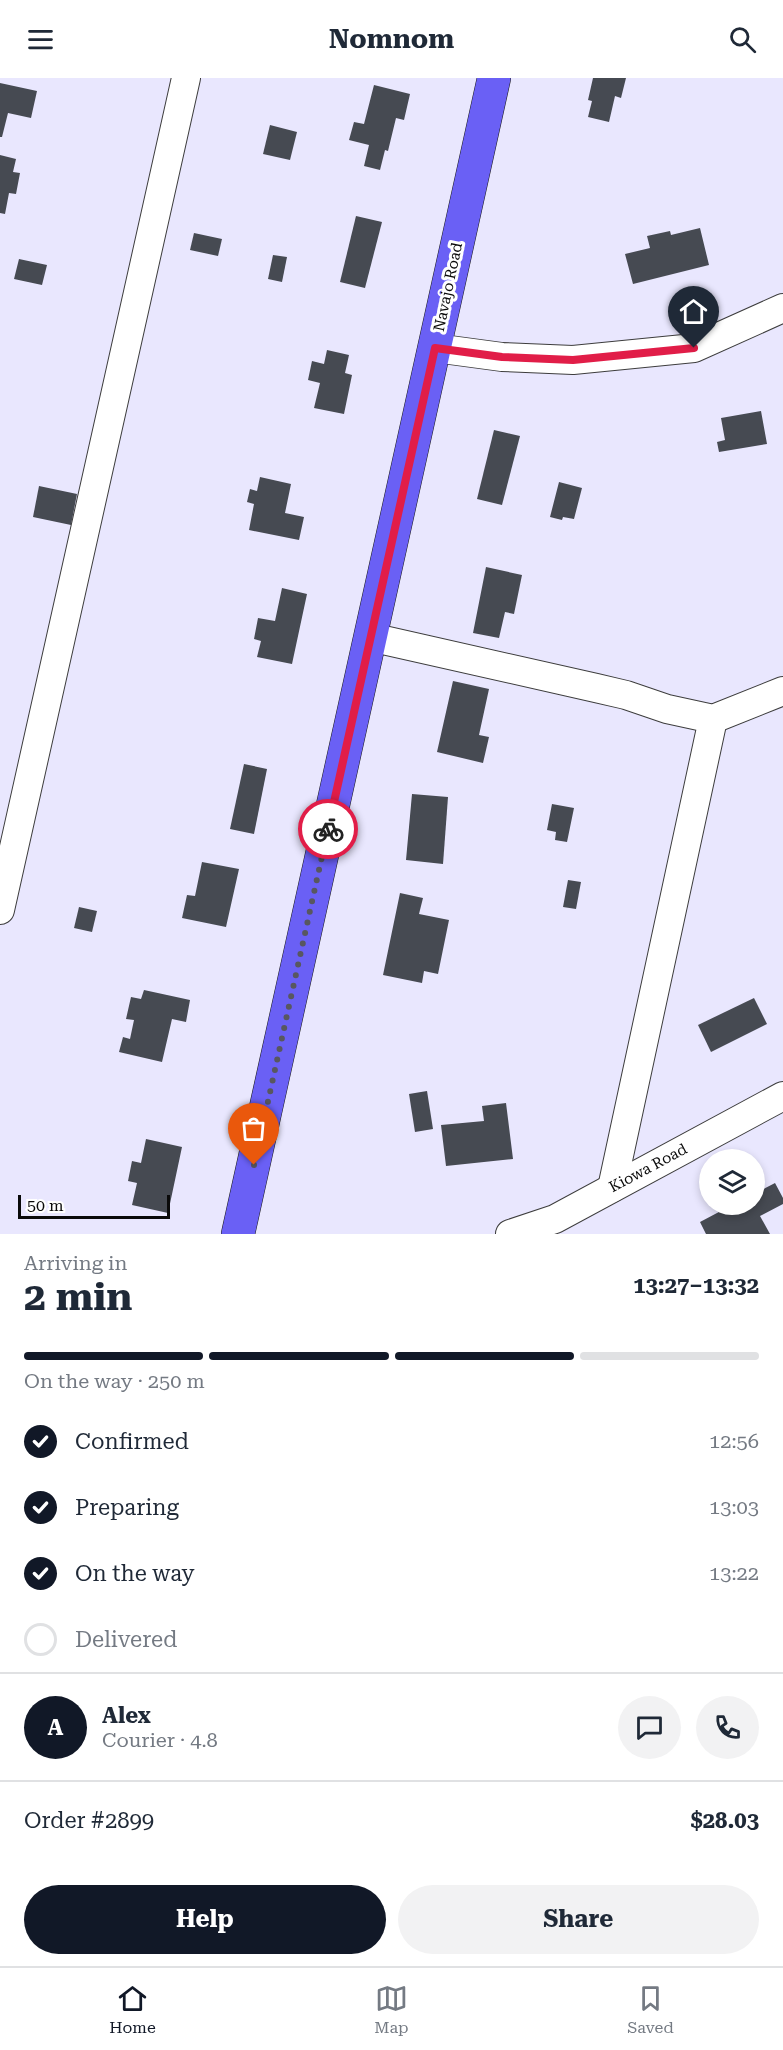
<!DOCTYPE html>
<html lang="en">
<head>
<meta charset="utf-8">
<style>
	:root { --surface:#fff; --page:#f2f2f3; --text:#1f2937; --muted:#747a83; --line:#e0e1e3; --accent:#111827 }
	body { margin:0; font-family:"Roboto Serif",serif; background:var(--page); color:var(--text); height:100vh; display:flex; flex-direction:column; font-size:22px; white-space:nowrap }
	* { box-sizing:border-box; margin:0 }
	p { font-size:20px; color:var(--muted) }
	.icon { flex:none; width:33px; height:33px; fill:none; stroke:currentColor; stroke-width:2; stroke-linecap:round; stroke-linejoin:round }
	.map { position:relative; height:1156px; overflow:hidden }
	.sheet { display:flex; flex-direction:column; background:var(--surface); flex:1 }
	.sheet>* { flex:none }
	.buttons { position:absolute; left:699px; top:1071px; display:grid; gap:12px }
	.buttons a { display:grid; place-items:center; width:66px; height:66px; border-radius:50%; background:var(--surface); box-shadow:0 3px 9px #0003; font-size:30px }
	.scale { position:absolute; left:18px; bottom:15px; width:152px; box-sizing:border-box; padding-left:6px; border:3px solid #0a0a0a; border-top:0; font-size:16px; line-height:21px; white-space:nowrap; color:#0a0a0a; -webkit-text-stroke:4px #fff; paint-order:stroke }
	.pin { position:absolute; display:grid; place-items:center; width:51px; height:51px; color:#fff; margin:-62px -26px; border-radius:50% 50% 50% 0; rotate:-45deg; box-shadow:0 0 6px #0007 }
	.pin .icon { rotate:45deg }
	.courier { position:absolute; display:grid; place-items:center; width:60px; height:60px; margin:-30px; border:4px solid #e11d48; border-radius:50%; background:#fff; color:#222; box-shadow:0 2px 8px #0007 }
	.head em { font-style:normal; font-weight:700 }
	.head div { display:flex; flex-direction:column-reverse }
	.head { display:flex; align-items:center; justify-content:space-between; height:102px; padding:0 24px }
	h1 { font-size:39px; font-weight:700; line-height:45px }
	.bar { display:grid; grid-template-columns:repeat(4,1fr); gap:9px 6px; align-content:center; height:72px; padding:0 24px }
	.bar i { height:8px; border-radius:4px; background:var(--line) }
	.bar .active { background:var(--accent) }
	.bar p { grid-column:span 4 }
	.line { display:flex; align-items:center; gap:15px; padding:0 24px; border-top:2px solid var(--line) }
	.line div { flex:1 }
	.round { display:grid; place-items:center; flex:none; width:63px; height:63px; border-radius:32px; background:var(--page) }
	ol { padding:0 24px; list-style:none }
	li { display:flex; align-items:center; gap:18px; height:66px }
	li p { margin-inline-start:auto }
	li .icon { padding:6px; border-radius:50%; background:var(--accent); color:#fff; stroke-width:4 }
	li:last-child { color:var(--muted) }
	li i { width:33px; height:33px; border:3px solid var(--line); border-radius:50% }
	.action { display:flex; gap:12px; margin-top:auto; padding:12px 24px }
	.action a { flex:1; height:69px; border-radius:36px; background:var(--accent); color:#fff; font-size:24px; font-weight:700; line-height:69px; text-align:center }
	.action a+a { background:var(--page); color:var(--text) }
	header { display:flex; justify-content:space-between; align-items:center; height:78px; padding:0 24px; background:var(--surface); font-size:27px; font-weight:700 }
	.tabs { display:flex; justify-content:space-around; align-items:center; height:84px; border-top:2px solid var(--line); background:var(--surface); font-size:16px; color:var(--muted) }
	.tabs a { display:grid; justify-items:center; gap:3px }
	.tabs .active { color:var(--accent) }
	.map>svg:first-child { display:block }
	.building { fill:#464a52 }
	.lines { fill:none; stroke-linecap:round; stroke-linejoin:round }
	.minor-casing { stroke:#3d3d3d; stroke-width:30 }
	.major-casing { stroke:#1b1b1b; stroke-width:34 }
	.minor { stroke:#fff; stroke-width:28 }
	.major { stroke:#6a60f5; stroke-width:33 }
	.done { stroke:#58575f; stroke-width:6; stroke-dasharray:0 10.8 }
	.route { stroke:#e11d48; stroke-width:8 }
	.labels { text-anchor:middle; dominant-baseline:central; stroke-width:6; stroke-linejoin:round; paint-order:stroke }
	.street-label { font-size:15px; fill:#0a0a0a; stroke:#fff }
</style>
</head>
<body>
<header><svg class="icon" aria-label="menu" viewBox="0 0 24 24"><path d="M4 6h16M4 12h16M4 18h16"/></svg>Nomnom<svg class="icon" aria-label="search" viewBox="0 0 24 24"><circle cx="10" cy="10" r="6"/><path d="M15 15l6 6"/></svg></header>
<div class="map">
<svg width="783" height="1156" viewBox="0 0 783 1156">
	<rect width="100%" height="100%" fill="#e9e7fe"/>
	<!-- building -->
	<g class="building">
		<polygon points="593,0 626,0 621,20 615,18 609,44 588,39 592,23 588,22"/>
		<polygon points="0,5 37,13 31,40 8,35 2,59 0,59"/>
		<polygon points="374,7 410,16 404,42 396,40 388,73 385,72 380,92 364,88 369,67 349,62 354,44 364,46"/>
		<polygon points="270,47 297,54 290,82 263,76"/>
		<polygon points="0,77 16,81 13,94 20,95 16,116 9,115 5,136 0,135"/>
		<polygon points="356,138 382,144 365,210 340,204"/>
		<polygon points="700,150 709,187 633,206 625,176 650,170 647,158 670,153 671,157"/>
		<polygon points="194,155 222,161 218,178 190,172"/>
		<polygon points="273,177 287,179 282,204 268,201"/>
		<polygon points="19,181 47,187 42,207 14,201"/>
		<polygon points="327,272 349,277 345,295 352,297 344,336 314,330 320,305 308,302 312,283 324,286"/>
		<polygon points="761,333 767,366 719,374 717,364 725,362 721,340"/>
		<polygon points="494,352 520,358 502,427 477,421"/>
		<polygon points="260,399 291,406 285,435 304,439 299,462 249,452 254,426 247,424 250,411 257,413"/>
		<polygon points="559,404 582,410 574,441 563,439 562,442 550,439"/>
		<polygon points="39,408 77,416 71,447 33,439"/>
		<polygon points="486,489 522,497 514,536 505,534 499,560 473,555"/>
		<polygon points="282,510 307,516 292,586 257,579 261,563 254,561 258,540 275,543"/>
		<polygon points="453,603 489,611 479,657 489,659 483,685 437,674"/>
		<polygon points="244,686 267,691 254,756 230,751"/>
		<polygon points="412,716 448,719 443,786 406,782"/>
		<polygon points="552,726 574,730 567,764 555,762 556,754 547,752"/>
		<polygon points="202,784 239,791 226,849 182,840 187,817 195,818"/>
		<polygon points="568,802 581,804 576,831 563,829"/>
		<polygon points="400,815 423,820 419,836 449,842 438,896 424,893 422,905 383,897"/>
		<polygon points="79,829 97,833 92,854 74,850"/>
		<polygon points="144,912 190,922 186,944 172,941 162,984 119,974 123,959 130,961 134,942 126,941 131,919 141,921"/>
		<polygon points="754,920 767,946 711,974 698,947"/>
		<polygon points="427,1013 433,1051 415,1054 409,1016"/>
		<polygon points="506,1025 513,1081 446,1088 441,1047 484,1043 482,1028"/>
		<polygon points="146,1061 182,1069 168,1135 132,1127 137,1105 128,1103 132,1083 141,1085"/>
		<polygon points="775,1105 783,1120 783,1126 760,1138 770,1156 706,1156 700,1144 734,1126 754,1126 754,1116"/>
	</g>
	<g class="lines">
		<!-- minor casing -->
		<g class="minor-casing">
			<g id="minor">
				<polyline points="435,270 502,279 573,282 694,270 783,230"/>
				<polyline points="370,559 596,610 626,617 667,631 713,641 783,613"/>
				<polyline points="0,832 186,0"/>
				<polyline points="612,1110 713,641"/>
				<polyline points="510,1156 555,1141 783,1018"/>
			</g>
		</g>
		<!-- major casing -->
		<g class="major-casing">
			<polyline id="major" points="238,1156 494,0"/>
		</g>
		<!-- minor -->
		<use href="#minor" class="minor"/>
		<!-- major -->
		<use href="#major" class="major"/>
	</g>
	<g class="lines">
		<!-- done -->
		<polyline class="done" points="254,1087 328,751"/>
		<!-- route -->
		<polyline class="route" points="328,751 435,270 502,279 573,282 694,270"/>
	</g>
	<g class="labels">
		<!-- street labels -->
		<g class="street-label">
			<text transform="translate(448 209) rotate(-78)">Navajo Road</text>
			<text transform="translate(648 1090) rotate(-28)">Kiowa Road</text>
		</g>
	</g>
</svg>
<div class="buttons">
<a><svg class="icon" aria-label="layers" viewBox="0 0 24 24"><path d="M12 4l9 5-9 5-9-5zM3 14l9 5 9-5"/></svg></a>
</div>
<div class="scale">50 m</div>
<div class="pin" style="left:254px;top:1087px;background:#ea580c"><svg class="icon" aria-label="bag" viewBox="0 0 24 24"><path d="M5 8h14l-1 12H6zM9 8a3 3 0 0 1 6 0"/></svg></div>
<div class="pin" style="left:694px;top:270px;background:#1f2937"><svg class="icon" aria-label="home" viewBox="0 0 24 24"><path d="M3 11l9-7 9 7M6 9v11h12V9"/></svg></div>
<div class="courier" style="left:328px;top:751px"><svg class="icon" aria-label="bike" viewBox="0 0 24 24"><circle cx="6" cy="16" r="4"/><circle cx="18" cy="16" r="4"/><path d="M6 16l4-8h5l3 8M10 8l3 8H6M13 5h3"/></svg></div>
</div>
<section class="sheet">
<div class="head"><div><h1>2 min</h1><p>Arriving in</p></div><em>13:27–13:32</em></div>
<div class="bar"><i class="active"></i><i class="active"></i><i class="active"></i><i></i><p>On the way · 250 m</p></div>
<ol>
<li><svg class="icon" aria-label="check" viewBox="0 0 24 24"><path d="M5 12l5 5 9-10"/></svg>Confirmed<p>12:56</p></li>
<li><svg class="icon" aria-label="check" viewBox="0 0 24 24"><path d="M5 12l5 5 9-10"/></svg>Preparing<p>13:03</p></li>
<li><svg class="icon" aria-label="check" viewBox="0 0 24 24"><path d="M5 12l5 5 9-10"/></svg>On the way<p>13:22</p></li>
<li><i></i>Delivered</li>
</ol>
<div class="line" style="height:108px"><b class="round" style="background:var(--accent);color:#fff">A</b><div><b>Alex</b><p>Courier · 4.8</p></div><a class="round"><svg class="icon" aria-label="chat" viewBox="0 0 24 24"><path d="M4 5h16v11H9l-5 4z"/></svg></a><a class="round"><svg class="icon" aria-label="phone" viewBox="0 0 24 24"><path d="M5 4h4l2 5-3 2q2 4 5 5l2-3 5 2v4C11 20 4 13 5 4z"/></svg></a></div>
<div class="line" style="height:78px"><div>Order #2899</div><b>$28.03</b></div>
<div class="action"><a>Help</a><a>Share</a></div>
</section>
<nav class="tabs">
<a class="active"><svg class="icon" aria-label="home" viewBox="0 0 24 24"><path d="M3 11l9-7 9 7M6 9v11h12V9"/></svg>Home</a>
<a><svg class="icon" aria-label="map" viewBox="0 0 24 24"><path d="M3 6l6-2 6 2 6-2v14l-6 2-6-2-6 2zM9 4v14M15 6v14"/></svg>Map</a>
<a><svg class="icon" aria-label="saved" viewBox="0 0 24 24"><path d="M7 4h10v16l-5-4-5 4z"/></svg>Saved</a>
</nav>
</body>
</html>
